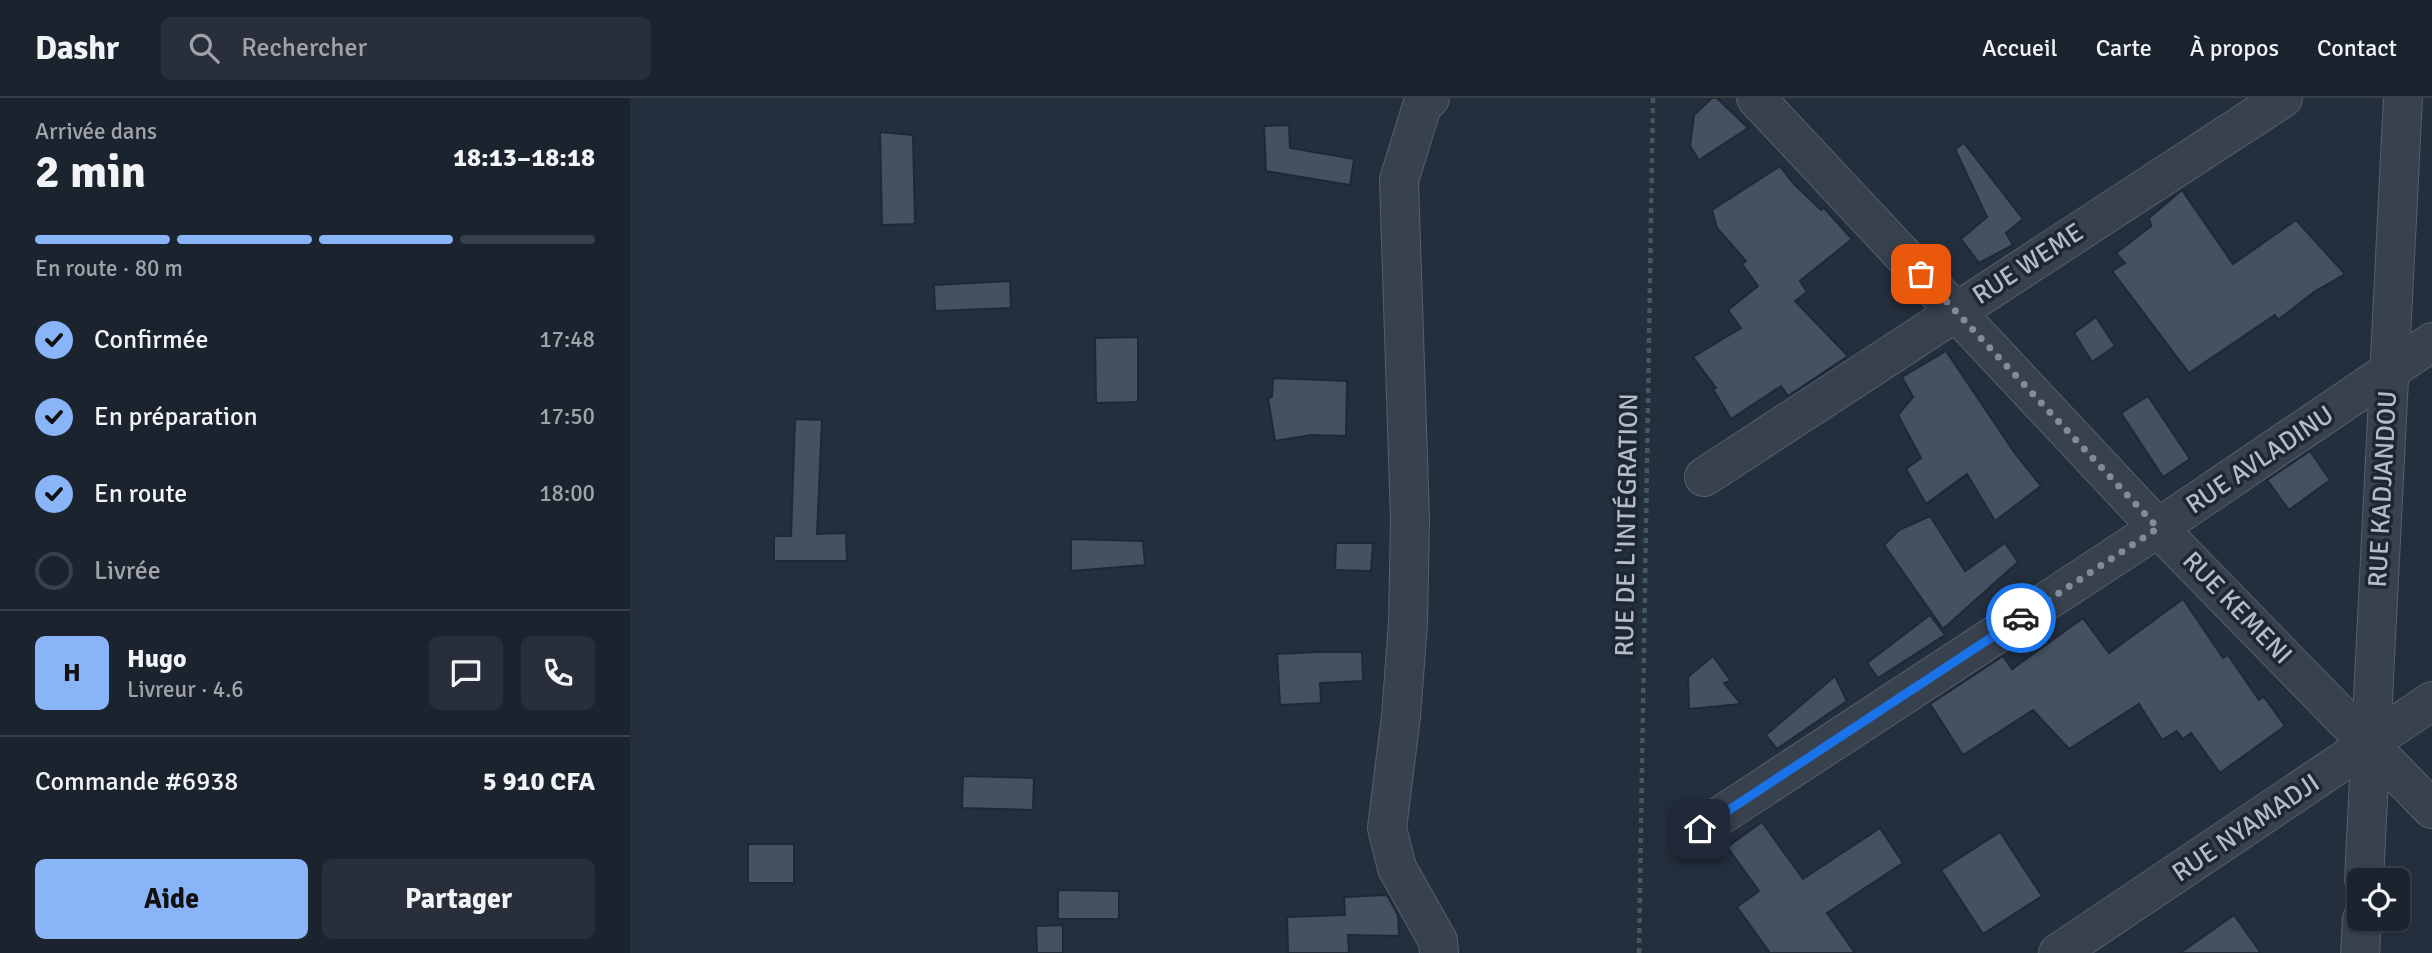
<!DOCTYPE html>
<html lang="fr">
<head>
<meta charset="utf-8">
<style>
	:root { --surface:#1b232e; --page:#282f3a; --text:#f1f3f6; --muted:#a0a4aa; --line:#39404a; --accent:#8ab4f8 }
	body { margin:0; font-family:Signika,sans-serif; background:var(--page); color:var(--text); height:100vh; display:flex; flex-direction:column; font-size:26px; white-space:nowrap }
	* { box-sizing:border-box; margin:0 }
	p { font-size:23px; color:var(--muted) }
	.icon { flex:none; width:38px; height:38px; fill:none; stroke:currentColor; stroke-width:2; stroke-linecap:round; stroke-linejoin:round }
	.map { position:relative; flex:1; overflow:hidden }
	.panel { display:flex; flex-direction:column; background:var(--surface); width:630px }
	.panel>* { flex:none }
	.fabs { position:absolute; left:1717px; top:770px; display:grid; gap:14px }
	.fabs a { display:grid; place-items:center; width:63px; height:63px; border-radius:10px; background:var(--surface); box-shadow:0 2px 5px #0004,0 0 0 2px var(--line); font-size:35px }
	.pin { position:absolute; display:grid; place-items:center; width:60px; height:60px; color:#fff; margin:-30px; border-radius:14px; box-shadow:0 4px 10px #0006 }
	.courier { position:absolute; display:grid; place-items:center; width:70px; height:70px; margin:-35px; border:5px solid #1a73e8; border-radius:50%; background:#fff; color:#222; box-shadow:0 2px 9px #0007 }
	.head em { font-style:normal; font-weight:700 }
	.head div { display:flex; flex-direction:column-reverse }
	.head { display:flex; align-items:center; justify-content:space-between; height:119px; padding:0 35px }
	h1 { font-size:46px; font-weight:700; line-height:52px }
	.bar { display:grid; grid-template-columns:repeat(4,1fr); gap:10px 7px; align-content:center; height:84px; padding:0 35px }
	.bar i { height:9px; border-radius:5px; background:var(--line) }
	.bar .current { background:var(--accent) }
	.bar p { grid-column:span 4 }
	.line { display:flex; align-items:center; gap:18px; padding:0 35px; border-top:2px solid var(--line) }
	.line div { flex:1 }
	.round { display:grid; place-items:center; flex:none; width:74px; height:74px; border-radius:10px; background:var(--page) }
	ol { padding:0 35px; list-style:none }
	li { display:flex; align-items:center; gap:21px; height:77px }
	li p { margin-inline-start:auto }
	li .icon { padding:7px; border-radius:50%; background:var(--accent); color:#111; stroke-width:4 }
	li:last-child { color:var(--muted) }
	li i { width:38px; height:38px; border:4px solid var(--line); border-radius:50% }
	.cta { display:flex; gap:14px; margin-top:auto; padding:14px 35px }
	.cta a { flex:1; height:80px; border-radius:10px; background:var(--accent); color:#111; font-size:28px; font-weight:700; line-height:80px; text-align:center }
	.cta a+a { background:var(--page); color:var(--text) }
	header { display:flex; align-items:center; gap:42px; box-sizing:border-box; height:98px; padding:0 35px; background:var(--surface); border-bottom:2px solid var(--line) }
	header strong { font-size:33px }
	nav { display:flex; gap:38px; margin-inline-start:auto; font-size:24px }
	.search { width:490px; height:63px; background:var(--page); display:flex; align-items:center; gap:18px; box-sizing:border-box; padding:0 24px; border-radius:10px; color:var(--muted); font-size:26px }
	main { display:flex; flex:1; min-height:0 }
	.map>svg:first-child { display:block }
	.building { fill:#455162; stroke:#1f2835; stroke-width:2 }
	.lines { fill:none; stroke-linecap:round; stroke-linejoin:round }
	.minor-casing { stroke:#565f6c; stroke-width:40 }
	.path { stroke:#44595c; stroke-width:4.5; stroke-dasharray:5 5; stroke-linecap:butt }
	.minor { stroke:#38414e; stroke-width:38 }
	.done { stroke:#828b98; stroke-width:7; stroke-dasharray:0 12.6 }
	.route { stroke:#1a73e8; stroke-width:9 }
	.labels { text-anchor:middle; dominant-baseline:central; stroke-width:7; stroke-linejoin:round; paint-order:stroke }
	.street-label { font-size:26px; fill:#b4bcc9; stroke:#1d2633 }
</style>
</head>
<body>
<header>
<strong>Dashr</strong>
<div class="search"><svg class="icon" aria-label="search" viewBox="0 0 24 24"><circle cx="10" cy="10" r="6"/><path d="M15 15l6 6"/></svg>Rechercher</div>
<nav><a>Accueil</a><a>Carte</a><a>À propos</a><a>Contact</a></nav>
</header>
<main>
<section class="panel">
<div class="head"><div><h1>2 min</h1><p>Arrivée dans</p></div><em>18:13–18:18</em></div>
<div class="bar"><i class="current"></i><i class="current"></i><i class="current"></i><i></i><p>En route · 80 m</p></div>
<ol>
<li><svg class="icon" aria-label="check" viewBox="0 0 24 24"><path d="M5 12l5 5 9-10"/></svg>Confirmée<p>17:48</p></li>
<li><svg class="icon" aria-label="check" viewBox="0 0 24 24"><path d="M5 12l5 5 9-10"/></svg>En préparation<p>17:50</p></li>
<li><svg class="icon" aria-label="check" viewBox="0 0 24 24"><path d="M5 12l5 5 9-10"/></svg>En route<p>18:00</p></li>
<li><i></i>Livrée</li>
</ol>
<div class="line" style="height:126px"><b class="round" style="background:var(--accent);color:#111">H</b><div><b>Hugo</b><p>Livreur · 4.6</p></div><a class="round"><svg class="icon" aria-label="chat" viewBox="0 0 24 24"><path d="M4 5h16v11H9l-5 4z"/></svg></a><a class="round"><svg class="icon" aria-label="phone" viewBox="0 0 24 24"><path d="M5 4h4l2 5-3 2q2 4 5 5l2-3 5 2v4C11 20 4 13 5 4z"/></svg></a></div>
<div class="line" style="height:91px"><div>Commande #6938</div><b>5 910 CFA</b></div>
<div class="cta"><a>Aide</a><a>Partager</a></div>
</section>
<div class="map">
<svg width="1802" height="855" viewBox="0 0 1802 855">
	<rect width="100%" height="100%" fill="#242f3e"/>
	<!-- building -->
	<g class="building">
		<polygon points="1082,0 1087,0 1118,30 1069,62 1060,48 1064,17"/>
		<polygon points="659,27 660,50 724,61 720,87 636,73 634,28"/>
		<polygon points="250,34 283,37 285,126 252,127"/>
		<polygon points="1334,45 1393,121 1376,135 1383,147 1349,165 1331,141 1357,119 1325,51"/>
		<polygon points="1150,68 1163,85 1191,112 1194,110 1222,141 1170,183 1177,194 1165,203 1218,258 1158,298 1151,288 1101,321 1083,291 1086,290 1063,259 1111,230 1098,212 1128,188 1112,166 1116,163 1087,130 1082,112"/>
		<polygon points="1552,92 1603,166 1666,122 1715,176 1684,194 1648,222 1645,217 1559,275 1482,173 1495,165 1486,155 1521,128 1519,120"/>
		<polygon points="380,183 381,210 305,213 304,187"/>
		<polygon points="1466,219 1485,248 1462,264 1444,235"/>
		<polygon points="508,239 508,304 466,305 465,240"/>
		<polygon points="1316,253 1384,354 1411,388 1365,423 1337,376 1296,406 1276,371 1291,360 1268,317 1283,299 1272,279"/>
		<polygon points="643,280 717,283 716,338 681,337 645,343 638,300 642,299"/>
		<polygon points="1518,298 1560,361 1533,379 1491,315"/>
		<polygon points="165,321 192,322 187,436 216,435 217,463 144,463 144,438 161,438"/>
		<polygon points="1680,353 1700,382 1659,412 1637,382"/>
		<polygon points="1300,418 1335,473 1375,445 1388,464 1313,531 1254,447 1269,432"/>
		<polygon points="441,441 513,443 515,467 441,473"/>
		<polygon points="706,445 743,445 741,473 705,472"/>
		<polygon points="1553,501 1593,560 1598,557 1629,602 1634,599 1655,628 1590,675 1561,635 1553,641 1547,633 1532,642 1509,606 1439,651 1403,612 1333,657 1300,606 1373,558 1382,571 1453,520 1479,555"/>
		<polygon points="1300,517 1315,537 1248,580 1237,565"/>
		<polygon points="689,554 732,554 733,583 690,585 691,605 650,607 647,556"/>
		<polygon points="1083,558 1101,583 1094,585 1111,606 1059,611 1058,579"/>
		<polygon points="1205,578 1217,603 1147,651 1136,637"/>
		<polygon points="333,678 404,680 403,712 332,710"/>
		<polygon points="1132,724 1173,781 1250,730 1273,765 1197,815 1225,855 1140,855 1107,809 1129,793 1097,749"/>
		<polygon points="1370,734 1412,798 1353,836 1311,772"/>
		<rect x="118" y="746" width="46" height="39"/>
		<polygon points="428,792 489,793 489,821 428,821"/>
		<polygon points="757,797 768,817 769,838 718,837 719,855 658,855 657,819 715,817 714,799"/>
		<polygon points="1604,817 1631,855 1550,855"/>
		<polygon points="433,827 433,855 407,855 406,828"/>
	</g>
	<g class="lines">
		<!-- minor casing -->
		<g class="minor-casing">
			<g id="minor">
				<polyline points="800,0 792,8 769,82 780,422 778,525 771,618 757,730 767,770 808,843 809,855"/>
				<polyline points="1126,0 1528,430 1802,711"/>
				<polyline points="1074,379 1653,0"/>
				<polyline points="1070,731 1528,430 1802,244"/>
				<polyline points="1734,782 1773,0"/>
				<polyline points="1428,855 1802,603"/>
				<polyline points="1730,855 1732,821"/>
			</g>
		</g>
		<!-- path -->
		<polyline class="path" points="1009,855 1023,0"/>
		<!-- minor -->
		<use href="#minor" class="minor"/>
	</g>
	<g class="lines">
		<!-- done -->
		<polyline class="done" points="1291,176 1528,430 1391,520"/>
		<!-- route -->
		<polyline class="route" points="1070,731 1391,520"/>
	</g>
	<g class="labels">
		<!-- street labels -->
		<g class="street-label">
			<text transform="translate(1398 166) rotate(-33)">RUE WEME</text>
			<text transform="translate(1630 362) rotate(-34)">RUE AVLADINU</text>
			<text transform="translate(1753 391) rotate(-87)">RUE KADJANDOU</text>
			<text transform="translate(997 427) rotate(-89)">RUE DE L'INTÉGRATION</text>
			<text transform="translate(1607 510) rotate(46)">RUE KEMENI</text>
			<text transform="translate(1616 730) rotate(-34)">RUE NYAMADJI</text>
		</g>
	</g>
</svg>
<div class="fabs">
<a><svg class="icon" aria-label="locate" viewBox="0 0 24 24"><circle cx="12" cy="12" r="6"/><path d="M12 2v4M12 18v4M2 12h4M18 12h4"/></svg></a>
</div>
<div class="pin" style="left:1291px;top:176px;background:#ea580c"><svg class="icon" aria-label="bag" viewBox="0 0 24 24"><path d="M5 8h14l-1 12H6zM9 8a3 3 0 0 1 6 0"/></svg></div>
<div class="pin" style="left:1070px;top:731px;background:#1f2937"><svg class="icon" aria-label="home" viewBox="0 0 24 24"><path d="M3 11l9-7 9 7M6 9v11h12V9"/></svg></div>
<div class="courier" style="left:1391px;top:520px"><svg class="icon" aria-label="car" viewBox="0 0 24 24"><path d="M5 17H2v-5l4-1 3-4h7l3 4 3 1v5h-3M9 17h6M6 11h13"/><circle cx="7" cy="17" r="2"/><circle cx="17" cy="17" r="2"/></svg></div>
</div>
</main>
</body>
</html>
